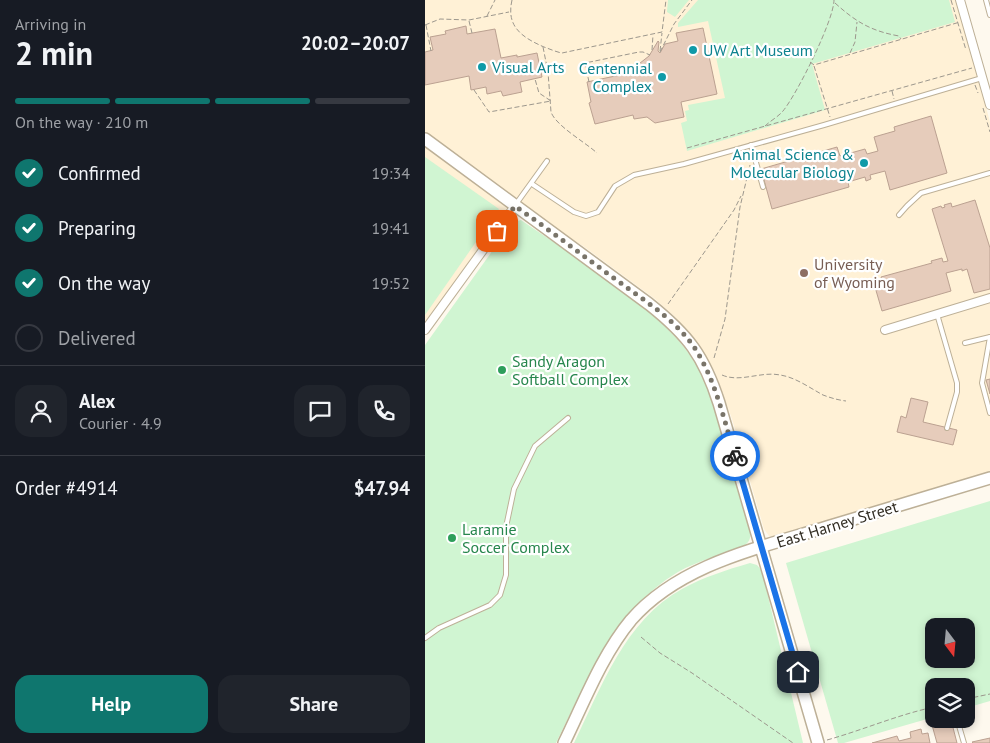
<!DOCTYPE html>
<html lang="en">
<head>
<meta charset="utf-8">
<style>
	:root { --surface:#171b24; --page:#20242c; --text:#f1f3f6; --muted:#9ea1a6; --line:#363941; --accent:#0f766e }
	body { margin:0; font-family:"PT Sans",sans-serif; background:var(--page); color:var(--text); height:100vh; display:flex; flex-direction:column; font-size:19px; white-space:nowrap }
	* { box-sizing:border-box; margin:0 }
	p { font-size:16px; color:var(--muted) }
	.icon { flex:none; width:28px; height:28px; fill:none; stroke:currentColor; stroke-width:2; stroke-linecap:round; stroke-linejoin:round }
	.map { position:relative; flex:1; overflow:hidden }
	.details { display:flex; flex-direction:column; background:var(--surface); width:425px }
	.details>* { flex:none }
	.needle { width:32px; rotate:164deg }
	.fabs { position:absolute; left:500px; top:618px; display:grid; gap:10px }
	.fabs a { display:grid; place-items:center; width:50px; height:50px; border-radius:10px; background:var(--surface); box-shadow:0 2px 8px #0003; font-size:25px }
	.pin { position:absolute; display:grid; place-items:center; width:42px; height:42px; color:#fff; margin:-21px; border-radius:10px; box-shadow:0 2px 8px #0006 }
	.courier { position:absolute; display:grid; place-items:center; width:50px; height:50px; margin:-25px; border:4px solid #1a73e8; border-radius:50%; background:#fff; color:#222; box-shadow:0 1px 6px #0007 }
	.summary em { font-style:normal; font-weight:700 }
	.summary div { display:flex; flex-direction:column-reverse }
	.summary { display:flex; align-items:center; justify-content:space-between; height:85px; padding:0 15px }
	h1 { font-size:32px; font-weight:700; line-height:38px }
	.bar { display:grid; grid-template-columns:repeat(4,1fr); gap:8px 5px; align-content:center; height:60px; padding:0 15px }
	.bar i { height:6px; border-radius:4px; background:var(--line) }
	.bar .active { background:var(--accent) }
	.bar p { grid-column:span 4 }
	.line { display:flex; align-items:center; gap:12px; padding:0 15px; border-top:1px solid var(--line) }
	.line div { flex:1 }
	.round { display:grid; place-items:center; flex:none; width:52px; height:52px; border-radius:15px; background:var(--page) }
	ol { padding:0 15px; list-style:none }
	li { display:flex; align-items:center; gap:15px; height:55px }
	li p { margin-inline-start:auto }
	li .icon { padding:5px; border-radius:50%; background:var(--accent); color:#fff; stroke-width:4 }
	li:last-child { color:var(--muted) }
	li i { width:28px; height:28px; border:2px solid var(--line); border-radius:50% }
	.button { display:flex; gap:10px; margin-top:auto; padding:10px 15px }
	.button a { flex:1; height:58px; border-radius:15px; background:var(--accent); color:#fff; font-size:20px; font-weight:700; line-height:58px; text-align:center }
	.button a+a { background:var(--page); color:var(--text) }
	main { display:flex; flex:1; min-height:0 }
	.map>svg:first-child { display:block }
	.built { fill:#fff1d6 }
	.green { fill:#d0f5d2; fill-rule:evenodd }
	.building { fill:#e6ccbb; stroke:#bba191 }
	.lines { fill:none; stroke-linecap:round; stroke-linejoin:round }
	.lane-casing { stroke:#bdb097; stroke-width:6 }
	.street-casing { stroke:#bdb097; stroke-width:10 }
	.secondary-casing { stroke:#bdb097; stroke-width:14 }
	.path { stroke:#9c978d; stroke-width:1; stroke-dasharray:5 2.5; stroke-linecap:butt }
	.lane { stroke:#fff; stroke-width:4 }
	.street { stroke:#fff; stroke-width:8 }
	.secondary { stroke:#fff; stroke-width:11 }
	.done { stroke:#797469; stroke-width:5; stroke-dasharray:0 9 }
	.route { stroke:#1a73e8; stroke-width:6 }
	.culture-dot { fill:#0f9aa8; stroke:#fff; stroke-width:2 }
	.education-dot { fill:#8d6e63; stroke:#fff; stroke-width:2 }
	.leisure-dot { fill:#2e9e5b; stroke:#fff; stroke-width:2 }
	.labels { text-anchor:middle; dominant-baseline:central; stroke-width:4.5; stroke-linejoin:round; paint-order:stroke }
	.culture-label { font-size:16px; fill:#0d838f; stroke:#fff; text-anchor:start }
	.education-label { font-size:16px; fill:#785e54; stroke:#fff; text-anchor:start }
	.leisure-label { font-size:16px; fill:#27864d; stroke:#fff; text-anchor:start }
	.street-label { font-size:16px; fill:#312c22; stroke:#fff }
</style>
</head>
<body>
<main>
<section class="details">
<div class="summary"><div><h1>2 min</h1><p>Arriving in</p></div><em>20:02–20:07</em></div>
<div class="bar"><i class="active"></i><i class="active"></i><i class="active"></i><i></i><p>On the way · 210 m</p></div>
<ol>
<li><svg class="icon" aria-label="check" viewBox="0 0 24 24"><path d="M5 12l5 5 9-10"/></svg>Confirmed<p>19:34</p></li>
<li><svg class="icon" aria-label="check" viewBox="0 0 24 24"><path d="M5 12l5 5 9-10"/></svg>Preparing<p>19:41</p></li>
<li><svg class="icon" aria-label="check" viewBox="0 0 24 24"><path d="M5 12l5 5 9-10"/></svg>On the way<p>19:52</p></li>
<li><i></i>Delivered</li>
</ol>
<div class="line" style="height:90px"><a class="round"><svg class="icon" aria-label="person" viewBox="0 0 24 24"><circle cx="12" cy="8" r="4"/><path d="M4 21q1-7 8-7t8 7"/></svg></a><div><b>Alex</b><p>Courier · 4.9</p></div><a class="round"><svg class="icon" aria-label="chat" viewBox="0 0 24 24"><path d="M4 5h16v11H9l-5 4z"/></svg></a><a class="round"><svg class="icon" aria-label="phone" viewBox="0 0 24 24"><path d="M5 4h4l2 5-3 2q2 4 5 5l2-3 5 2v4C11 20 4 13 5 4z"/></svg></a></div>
<div class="line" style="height:65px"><div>Order #4914</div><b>$47.94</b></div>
<div class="button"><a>Help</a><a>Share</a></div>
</section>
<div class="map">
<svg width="565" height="743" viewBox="0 0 565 743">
	<rect width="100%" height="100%" fill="#fef9ee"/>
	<!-- built -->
	<polygon class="built" points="0,0 532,0 565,122 565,472 354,537 344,536 339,529 307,419 290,372 277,349 249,316 230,299 158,246 90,206 0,324"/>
	<!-- green -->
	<g class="green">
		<polygon points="243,0 264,0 250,17 242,12"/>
		<polygon points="273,0 524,0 530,22 387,64 400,110 262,151 256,123 262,121 260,111 264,110 263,105 300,98 283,21 253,27 253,23"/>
		<polygon points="0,157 74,209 0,315"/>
		<path d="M96,220C149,257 245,313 275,371C285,390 290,412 296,432C305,463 314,493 323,523C325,532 328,539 320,545C298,555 274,560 253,572C189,610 163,679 131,743H0V345L88,222Z"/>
		<path d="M565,501V701L541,708V686H509V717L419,743H413L361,563ZM509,626H541V659H509Z"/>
		<path d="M325,563L332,565L337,571L378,743H149C176,688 200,620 257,589C279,577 301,570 325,563Z"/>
	</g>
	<!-- building -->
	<g class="building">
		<polygon points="41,26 42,34 70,29 76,58 92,55 92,57 112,53 117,77 95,82 97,92 78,96 76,91 62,94 61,87 46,90 44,76 0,85 0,52 8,50 5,37 21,34 20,31"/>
		<polygon points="278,28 292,94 256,102 259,117 230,123 222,117 209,119 208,115 170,124 164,103 166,102 162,82 209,72 210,67 224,56 233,41 234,42 233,51 235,53 240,44 253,41 251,33"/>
		<polygon points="506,116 522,173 465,190 460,171 445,175 446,179 441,181 440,177 423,182 424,187 347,209 336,169 412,147 415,156 440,149 442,154 453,151 449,137 470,131 469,127"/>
		<polygon points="550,200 565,248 565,289 549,293 542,269 537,271 537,269 521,273 526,291 457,311 450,287 459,285 456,277 507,263 506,261 517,258 518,262 523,261 507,209 516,206 517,208 520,207 519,205 526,203 527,207"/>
		<polygon points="565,379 565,394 561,380"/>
		<polygon points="486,398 503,402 498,422 532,430 528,445 472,432 476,416 481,418"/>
		<polygon points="526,720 532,743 512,743 507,725"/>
		<polygon points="496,729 497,734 503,733 505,743 447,743 472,736 474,741 486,738 485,732"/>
		<polygon points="565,738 565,743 548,743 547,742"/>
	</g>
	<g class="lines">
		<!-- lane casing -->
		<g class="lane-casing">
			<g id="lane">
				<polyline points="561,0 565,15"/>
				<polyline points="326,145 338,187"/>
				<polyline points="107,184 149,212 161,216 173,212 190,186 209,175 259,164 399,125 557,78"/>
				<polyline points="91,204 122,161"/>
				<polyline points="474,215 482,206 496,193 565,173"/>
				<polyline points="512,314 532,383 532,392 522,428"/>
				<polyline points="565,337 557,383 565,413"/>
				<polyline points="540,343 565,337"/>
				<polyline points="0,638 14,628 65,605 75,595 81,575 81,527 89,489 110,446 143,418"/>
				<polyline points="532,719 539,743"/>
			</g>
		</g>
		<!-- street casing -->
		<g class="street-casing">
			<g id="street">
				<polyline points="535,0 565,105"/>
				<polyline points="0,330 90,206"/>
				<polyline points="460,330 565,298"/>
			</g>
		</g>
		<!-- secondary casing -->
		<g class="secondary-casing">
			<g id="secondary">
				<path d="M0,139L224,304C263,335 279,356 294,403L393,743"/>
				<path d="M139,743C159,702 177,655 206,620C255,564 334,548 402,527C456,511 511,494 565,478"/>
			</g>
		</g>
		<!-- path -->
		<g class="path">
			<path d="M87,0C81,26 96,37 119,47C125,49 131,52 137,53L237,32L241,0"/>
			<polyline points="526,0 541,50"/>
			<path d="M410,3C431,22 446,31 474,36L476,39"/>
			<polyline points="62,16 70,0"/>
			<polyline points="44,21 47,33"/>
			<polyline points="0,25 15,19 44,20 84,12"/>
			<polyline points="1,25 6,51"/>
			<path d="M118,47L123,72L126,112C131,126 160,142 172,153"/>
			<polyline points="227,50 228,35"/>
			<polyline points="235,51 237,33"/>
			<polyline points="235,52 249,24 267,0"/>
			<polyline points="425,53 430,42 432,22"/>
			<polyline points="385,62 389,65 535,22"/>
			<polyline points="389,66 405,117"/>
			<polyline points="164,82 160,63 214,52 218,52 225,55"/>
			<polyline points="550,85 553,93"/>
			<polyline points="49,90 64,112 126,101 114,93 110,79"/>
			<polyline points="467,91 469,99"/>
			<polyline points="558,108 565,132"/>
			<path d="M340,126C345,121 353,117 358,111C372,94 409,20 409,0"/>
			<polyline points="262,148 547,68"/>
			<polyline points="243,304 309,210 316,196"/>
			<polyline points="289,358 300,319 315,207 325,165"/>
			<path d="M297,375C315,383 336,371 355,375C370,377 385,388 398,395C406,398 413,400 421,401"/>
			<polyline points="216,637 235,653 267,673 368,743"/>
			<polyline points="541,699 565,694"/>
			<path d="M402,740C438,730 472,715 509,707"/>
		</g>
		<!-- lane -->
		<use href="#lane" class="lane"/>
		<!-- street -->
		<use href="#street" class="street"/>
		<!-- secondary -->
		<use href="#secondary" class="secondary"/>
	</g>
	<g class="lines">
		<!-- done -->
		<path class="done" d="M72,231L90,206C126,231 161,258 197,284C223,303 253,322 271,350C291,382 299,420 310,456"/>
		<!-- route -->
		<polyline class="route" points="310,456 373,672"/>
	</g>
	<!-- markers -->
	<g class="culture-dot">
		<circle cx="268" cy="50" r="5"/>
		<circle cx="57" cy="67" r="5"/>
		<circle cx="237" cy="77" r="5"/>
		<circle cx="439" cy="163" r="5"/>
	</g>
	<circle class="education-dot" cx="379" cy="273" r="5"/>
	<g class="leisure-dot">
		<circle cx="77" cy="370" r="5"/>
		<circle cx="27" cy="538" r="5"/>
	</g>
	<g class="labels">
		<!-- culture labels -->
		<g class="culture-label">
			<text x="278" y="50">UW Art Museum</text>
			<text x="67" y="67">Visual Arts</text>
			<text x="227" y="68" text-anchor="end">Centennial<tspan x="227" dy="18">Complex</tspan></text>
			<text x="429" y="154" text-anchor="end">Animal Science &amp;<tspan x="429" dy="18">Molecular Biology</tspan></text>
		</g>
		<!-- education labels -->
		<g class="education-label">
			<text x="389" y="264">University<tspan x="389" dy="18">of Wyoming</tspan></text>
		</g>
		<!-- leisure labels -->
		<g class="leisure-label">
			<text x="87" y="361">Sandy Aragon<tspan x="87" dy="18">Softball Complex</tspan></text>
			<text x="37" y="529">Laramie<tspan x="37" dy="18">Soccer Complex</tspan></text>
		</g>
		<!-- street labels -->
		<g class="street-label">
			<text transform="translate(412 524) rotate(-17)">East Harney Street</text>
		</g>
	</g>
</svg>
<div class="fabs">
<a><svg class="needle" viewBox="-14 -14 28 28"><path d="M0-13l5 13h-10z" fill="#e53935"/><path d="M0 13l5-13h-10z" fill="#9ea1a6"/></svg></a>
<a><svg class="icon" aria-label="layers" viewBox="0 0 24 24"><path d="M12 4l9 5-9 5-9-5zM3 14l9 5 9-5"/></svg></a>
</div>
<div class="pin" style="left:72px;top:231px;background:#ea580c"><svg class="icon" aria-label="bag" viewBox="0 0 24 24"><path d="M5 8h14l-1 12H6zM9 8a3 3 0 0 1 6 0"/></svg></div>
<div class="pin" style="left:373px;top:672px;background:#1f2937"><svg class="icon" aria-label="home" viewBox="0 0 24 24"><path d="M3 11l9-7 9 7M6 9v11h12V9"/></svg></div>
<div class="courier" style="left:310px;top:456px"><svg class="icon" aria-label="bike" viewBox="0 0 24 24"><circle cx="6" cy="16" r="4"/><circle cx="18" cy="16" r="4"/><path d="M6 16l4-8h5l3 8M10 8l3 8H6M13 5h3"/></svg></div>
</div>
</main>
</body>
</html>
